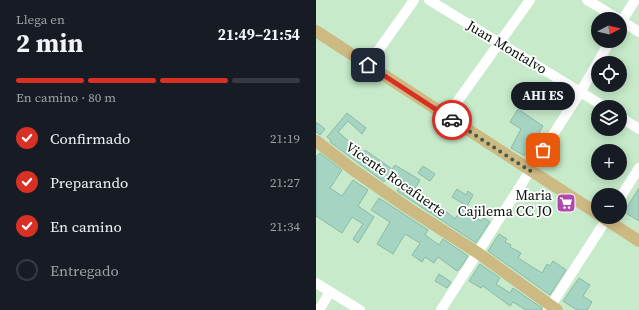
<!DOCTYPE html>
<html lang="es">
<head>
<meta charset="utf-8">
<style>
	:root { --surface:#171b24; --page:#242831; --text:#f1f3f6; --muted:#9ea1a6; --line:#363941; --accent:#d93025 }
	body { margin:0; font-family:"Source Serif 4",serif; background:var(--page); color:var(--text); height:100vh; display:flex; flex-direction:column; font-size:15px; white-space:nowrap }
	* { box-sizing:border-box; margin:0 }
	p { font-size:13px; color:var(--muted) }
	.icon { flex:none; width:22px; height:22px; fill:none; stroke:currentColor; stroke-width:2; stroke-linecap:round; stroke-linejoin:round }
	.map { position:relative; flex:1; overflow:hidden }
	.panel { display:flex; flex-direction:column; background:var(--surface); width:316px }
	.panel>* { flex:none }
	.needle { width:26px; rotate:83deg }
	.fabs { position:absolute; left:275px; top:12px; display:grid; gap:8px }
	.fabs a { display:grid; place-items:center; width:36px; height:36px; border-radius:50%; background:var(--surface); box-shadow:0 2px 10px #0003; font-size:20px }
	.pin { position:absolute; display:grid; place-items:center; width:34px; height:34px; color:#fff; margin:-17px; border-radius:8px; box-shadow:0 2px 6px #0006 }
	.courier { position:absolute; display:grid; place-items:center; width:40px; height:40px; margin:-20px; border:3px solid #d93025; border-radius:50%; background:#fff; color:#222; box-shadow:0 1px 5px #0007 }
	.bubble { position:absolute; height:28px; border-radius:14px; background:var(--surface); box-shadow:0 2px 10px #0003; font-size:13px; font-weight:700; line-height:28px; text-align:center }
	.overview em { font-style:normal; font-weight:700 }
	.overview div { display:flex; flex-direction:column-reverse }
	.overview { display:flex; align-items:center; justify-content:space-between; height:68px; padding:0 16px }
	h1 { font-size:26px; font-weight:700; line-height:30px }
	.bar { display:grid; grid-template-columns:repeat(4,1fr); gap:6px 4px; align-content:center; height:48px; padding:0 16px }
	.bar i { height:5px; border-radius:3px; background:var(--line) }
	.bar .selected { background:var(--accent) }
	.bar p { grid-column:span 4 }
	ol { padding:0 16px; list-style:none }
	li { display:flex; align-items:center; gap:12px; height:44px }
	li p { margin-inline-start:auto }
	li .icon { padding:4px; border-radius:50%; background:var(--accent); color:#fff; stroke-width:4 }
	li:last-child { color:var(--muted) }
	li i { width:22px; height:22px; border:2px solid var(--line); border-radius:50% }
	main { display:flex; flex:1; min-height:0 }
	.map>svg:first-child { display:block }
	.building { fill:#a5d5c2; stroke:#8abaa7 }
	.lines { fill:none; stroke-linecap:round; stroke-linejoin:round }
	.minor { stroke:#fff; stroke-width:10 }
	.major { stroke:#cdb982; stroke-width:12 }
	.done { stroke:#485c4a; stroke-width:4; stroke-dasharray:0 7.2 }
	.route { stroke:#d93025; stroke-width:5 }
	.labels { text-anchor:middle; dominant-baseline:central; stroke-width:3.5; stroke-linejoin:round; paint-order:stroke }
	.street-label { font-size:14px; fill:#040f05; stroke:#fff }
	.poi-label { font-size:14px; fill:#040f05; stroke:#fff; text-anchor:end }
</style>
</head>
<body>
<main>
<section class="panel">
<div class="overview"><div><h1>2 min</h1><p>Llega en</p></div><em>21:49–21:54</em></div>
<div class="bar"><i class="selected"></i><i class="selected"></i><i class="selected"></i><i></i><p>En camino · 80 m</p></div>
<ol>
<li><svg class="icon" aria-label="check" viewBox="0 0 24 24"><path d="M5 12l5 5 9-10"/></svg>Confirmado<p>21:19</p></li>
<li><svg class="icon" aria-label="check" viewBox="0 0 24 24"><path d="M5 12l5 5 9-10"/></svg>Preparando<p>21:27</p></li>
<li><svg class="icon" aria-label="check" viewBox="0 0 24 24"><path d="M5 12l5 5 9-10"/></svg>En camino<p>21:34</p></li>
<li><i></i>Entregado</li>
</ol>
</section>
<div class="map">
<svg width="323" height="310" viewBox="0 0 323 310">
	<rect width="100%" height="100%" fill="#c6eaca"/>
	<!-- building -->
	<g class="building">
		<polygon points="202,109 227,126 210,155 207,155 195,148 205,129 194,122"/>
		<polygon points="31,113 50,128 46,134 32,121 22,132 47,153 49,150 76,169 68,182 14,142 15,140 11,137"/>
		<polygon points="0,122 9,129 4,135 0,132"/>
		<polygon points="4,153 26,170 14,188 26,196 37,180 52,190 42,206 58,217 42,243 37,239 47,224 36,217 26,233 0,216 0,157"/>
		<polygon points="79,165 104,180 98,190 121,208 122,205 139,219 146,209 165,221 168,218 174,222 160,243 81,191 88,181 74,172"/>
		<polygon points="107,166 119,174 114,181 102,173"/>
		<polygon points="323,188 323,221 308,212"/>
		<polygon points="141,189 150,195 152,191 157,195 151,206 136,197"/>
		<polygon points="63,198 112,230 109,235 123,245 127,239 152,256 145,267 141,271 122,257 118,263 109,257 106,262 96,255 104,243 89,234 77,254 61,244 74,222 55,210"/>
		<polygon points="183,234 191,239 189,242 195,245 194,247 205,253 202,258 226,273 231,264 234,266 237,261 250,270 234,295 172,251"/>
		<polygon points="164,264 184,278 180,284 194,293 197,288 226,308 226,310 210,310 197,302 194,306 167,286 165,288 153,281"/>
		<polygon points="123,274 135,282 131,288 119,281"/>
		<polygon points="263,278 274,285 267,296 276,302 271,310 261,310 247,301"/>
	</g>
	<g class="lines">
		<!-- minor -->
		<g class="minor">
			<polyline points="113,0 289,107"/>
			<polyline points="271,0 303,19"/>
			<polyline points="304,20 323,32"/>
			<polyline points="304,24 319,0"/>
			<polyline points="52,65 98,0"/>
			<polyline points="131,116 214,0"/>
			<polyline points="304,117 323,129"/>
			<polyline points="304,198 323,168"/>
			<polyline points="0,283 44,310"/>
			<polyline points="3,310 14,292"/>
			<polyline points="125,310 265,91 294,41"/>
			<polyline points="232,310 292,217"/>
		</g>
		<!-- major -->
		<g class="major">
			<polyline points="0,31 282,214"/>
			<polyline points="0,141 39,171 92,208 162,253 241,310"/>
			<polyline points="286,217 323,241"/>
		</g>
	</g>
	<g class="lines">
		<!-- done -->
		<polyline class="done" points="136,120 214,171 227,150"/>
		<!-- route -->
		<polyline class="route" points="52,65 136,120"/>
	</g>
	<!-- icons -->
	<defs>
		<g id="supermarket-square" transform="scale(1)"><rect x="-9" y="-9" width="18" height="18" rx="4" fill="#af49ad" stroke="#fff"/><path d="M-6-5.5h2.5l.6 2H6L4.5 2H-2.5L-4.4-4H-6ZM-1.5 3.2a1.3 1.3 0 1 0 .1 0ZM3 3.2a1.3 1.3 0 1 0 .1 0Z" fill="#fff"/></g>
	</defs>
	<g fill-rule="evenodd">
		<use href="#supermarket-square" x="250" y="203"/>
	</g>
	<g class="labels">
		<!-- street labels -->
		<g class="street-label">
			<text transform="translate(191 47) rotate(31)">Juan Montalvo</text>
			<text transform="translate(80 179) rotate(35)">Vicente Rocafuerte</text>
		</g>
		<!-- poi labels -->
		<g class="poi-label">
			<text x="236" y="195">Maria<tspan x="236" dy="16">Cajilema CC JO</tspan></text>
		</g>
	</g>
</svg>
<div class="fabs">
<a><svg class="needle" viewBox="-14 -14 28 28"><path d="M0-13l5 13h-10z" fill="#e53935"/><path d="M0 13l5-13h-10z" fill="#9ea1a6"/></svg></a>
<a><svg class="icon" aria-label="locate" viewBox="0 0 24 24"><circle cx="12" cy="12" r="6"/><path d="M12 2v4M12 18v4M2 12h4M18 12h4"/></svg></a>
<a><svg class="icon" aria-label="layers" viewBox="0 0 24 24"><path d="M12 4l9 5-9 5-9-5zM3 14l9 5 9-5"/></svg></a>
<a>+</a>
<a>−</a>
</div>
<div class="pin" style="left:227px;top:150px;background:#ea580c"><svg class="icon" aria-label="bag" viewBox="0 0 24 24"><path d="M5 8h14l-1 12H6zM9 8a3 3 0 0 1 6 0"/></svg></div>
<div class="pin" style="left:52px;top:65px;background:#1f2937"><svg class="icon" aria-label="home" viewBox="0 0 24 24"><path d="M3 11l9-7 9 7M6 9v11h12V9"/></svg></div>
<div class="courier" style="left:136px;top:120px"><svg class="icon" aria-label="car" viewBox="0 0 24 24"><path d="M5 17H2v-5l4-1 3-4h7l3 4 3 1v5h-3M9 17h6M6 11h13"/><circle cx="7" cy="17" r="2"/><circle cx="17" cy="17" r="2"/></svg></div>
<div class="bubble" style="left:195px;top:82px;width:64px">AHI ES</div>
</div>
</main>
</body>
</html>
